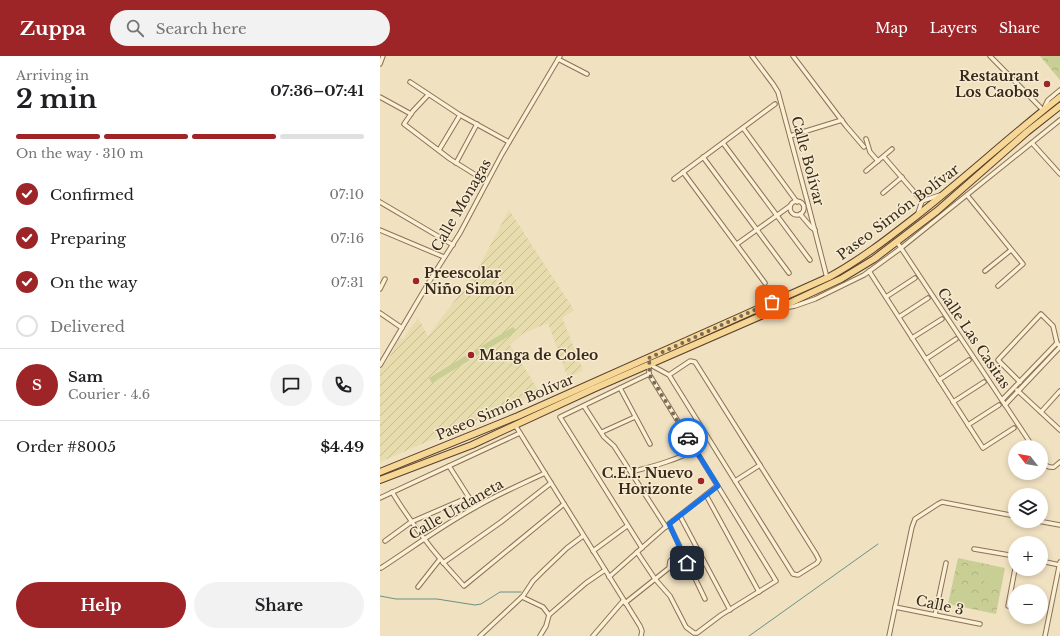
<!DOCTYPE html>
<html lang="en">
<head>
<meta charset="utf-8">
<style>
	:root { --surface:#fff; --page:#f2f2f2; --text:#202124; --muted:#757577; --line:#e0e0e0; --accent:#9d2427 }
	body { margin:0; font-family:"Libre Baskerville",serif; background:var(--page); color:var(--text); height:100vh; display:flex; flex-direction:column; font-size:15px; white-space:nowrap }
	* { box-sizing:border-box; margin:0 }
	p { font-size:13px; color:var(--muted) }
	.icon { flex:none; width:22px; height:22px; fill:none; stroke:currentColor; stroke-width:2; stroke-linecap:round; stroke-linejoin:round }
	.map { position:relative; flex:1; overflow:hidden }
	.details { display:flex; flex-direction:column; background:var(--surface); width:380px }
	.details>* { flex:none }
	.needle { width:26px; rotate:301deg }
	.buttons { position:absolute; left:628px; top:384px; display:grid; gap:8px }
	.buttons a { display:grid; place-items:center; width:40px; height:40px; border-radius:50%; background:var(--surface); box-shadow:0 2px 6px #0003; font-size:20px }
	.pin { position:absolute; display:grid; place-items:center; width:34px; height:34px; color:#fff; margin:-17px; border-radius:8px; box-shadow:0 2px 6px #0006 }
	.courier { position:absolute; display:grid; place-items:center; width:40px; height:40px; margin:-20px; border:3px solid #1a73e8; border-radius:50%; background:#fff; color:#222; box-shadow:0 1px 5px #0007 }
	.headline em { font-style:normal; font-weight:700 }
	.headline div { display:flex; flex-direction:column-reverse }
	.headline { display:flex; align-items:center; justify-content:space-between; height:68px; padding:0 16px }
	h1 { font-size:26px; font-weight:700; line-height:30px }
	.bar { display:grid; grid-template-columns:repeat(4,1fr); gap:6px 4px; align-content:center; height:48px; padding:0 16px }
	.bar i { height:5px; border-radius:3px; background:var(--line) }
	.bar .current { background:var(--accent) }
	.bar p { grid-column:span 4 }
	.line { display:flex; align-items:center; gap:10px; padding:0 16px; border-top:1px solid var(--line) }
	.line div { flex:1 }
	.round { display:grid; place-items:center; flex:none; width:42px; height:42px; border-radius:21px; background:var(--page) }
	ol { padding:0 16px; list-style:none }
	li { display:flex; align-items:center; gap:12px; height:44px }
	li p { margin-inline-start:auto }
	li .icon { padding:4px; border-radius:50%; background:var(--accent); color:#fff; stroke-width:4 }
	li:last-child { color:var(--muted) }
	li i { width:22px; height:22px; border:2px solid var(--line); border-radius:50% }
	.action { display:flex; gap:8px; margin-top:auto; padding:8px 16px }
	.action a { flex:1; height:46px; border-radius:24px; background:var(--accent); color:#fff; font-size:16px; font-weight:700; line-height:46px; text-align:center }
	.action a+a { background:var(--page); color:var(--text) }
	header { display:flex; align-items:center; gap:24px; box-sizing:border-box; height:56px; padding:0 20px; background:var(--accent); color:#fff }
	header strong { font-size:19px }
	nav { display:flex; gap:22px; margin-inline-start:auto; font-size:14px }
	.search { width:280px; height:36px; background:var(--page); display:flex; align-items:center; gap:10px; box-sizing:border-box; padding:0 14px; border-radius:22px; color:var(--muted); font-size:15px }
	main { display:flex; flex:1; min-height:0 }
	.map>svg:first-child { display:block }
	.farmland { fill:url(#farmland-furrows) }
	.park { fill:url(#park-crowns) }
	.pitch { fill:#c9cf94 }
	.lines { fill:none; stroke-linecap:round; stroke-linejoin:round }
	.stream { stroke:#6a9187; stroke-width:1 }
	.minor-casing { stroke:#8b7257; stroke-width:5.5 }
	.primary-casing { stroke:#58402c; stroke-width:8 }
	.minor { stroke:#fbefd4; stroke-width:3.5 }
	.primary { stroke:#f6d796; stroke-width:6 }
	.done { stroke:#796a56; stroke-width:4; stroke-dasharray:0 7.2 }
	.route { stroke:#1a73e8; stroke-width:5 }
	.poi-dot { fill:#9d2427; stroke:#f7ecd1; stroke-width:1.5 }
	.labels { text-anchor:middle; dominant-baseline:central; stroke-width:3; stroke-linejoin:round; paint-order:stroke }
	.poi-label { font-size:14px; font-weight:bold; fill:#392a1c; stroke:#f7ecd1; text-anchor:end }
	.street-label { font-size:14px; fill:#392a1c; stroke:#f7ecd1 }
</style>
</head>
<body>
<header>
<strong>Zuppa</strong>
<div class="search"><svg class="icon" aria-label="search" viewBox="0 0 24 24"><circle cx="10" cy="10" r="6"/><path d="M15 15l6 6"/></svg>Search here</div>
<nav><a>Map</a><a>Layers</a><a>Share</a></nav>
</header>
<main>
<section class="details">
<div class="headline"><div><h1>2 min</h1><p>Arriving in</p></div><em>07:36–07:41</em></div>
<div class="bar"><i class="current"></i><i class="current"></i><i class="current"></i><i></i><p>On the way · 310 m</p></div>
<ol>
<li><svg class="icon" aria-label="check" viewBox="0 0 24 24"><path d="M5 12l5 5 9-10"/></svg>Confirmed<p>07:10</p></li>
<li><svg class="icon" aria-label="check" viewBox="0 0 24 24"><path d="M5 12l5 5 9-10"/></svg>Preparing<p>07:16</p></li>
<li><svg class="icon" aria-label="check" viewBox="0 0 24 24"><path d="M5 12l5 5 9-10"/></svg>On the way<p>07:31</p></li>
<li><i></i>Delivered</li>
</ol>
<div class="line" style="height:72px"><b class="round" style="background:var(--accent);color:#fff">S</b><div><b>Sam</b><p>Courier · 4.6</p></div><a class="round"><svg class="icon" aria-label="chat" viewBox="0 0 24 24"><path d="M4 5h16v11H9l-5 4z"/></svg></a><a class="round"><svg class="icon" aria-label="phone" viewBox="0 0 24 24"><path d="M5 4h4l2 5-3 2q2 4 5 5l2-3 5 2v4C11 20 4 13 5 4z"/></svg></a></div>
<div class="line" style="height:52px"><div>Order #8005</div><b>$4.49</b></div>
<div class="action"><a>Help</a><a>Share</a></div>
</section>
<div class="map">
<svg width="680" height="580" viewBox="0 0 680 580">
	<defs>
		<pattern id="farmland-furrows" width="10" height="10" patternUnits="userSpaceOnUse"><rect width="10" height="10" fill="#e6dcae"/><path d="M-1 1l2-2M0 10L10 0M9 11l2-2" fill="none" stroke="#c6bd95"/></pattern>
		<pattern id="park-crowns" width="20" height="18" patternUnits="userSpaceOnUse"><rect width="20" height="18" fill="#c9cf94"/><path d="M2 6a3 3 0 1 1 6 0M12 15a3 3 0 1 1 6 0" fill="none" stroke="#adb27f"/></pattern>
	</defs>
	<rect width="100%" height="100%" fill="#f0e1c1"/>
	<!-- farmland -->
	<polygon class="farmland" points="129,154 194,254 182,262 203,314 188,322 168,267 142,278 130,289 160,337 0,406 0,313 9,302 20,282 23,283 38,262 48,280 95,218"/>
	<!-- park -->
	<g class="park">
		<polygon points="660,0 680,0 680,24"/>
		<polygon points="578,502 625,512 616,558 568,548"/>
	</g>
	<!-- pitch -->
	<g class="pitch">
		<polygon points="133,271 136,274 134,277 52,327 49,322"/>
		<polygon points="608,511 623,514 621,521 606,518"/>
		<polygon points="606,520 621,523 619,530 604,527"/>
		<polygon points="576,531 591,535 589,542 574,538"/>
		<polygon points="574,540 589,543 587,550 573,547"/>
	</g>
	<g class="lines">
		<!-- stream -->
		<g class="stream">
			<polyline points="0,540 16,543 57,543 95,549 101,548 120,536 141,536"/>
			<polyline points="369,580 498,488"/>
		</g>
		<!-- minor casing -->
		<g class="minor-casing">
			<g id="minor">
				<polyline points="372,0 393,28 398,36 428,148 447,222"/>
				<polyline points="413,0 466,70 484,91"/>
				<polyline points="610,0 663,54 668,44 680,34"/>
				<polyline points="178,3 207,18"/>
				<polyline points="0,8 3,0"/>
				<polyline points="30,26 80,59 129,86"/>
				<polyline points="48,39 33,55 24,68 70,103 107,126"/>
				<polyline points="0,41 31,58"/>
				<polyline points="363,72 417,146"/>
				<polyline points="410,80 462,64"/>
				<polyline points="486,83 490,96 498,105"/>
				<polyline points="343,87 430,204"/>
				<polyline points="652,87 680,118"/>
				<polyline points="59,94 80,59"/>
				<polyline points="323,101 409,217"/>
				<polyline points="504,101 542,145"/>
				<polyline points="76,107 97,68"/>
				<polyline points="486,115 512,93"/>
				<polyline points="303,116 385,227"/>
				<polyline points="294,123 395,48"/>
				<polyline points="503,137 522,121"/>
				<polyline points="587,139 643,208 618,230"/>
				<polyline points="542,145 560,139"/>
				<circle cx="417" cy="152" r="7"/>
				<polyline points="0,146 73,189"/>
				<polyline points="538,157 542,145"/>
				<polyline points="420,158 431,171 435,174"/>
				<polyline points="0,174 64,201"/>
				<polyline points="517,186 653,391"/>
				<polyline points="357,188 410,150"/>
				<polyline points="489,215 603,392 634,372"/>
				<polyline points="605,215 631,194"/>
				<polyline points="0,233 5,223"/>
				<polyline points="506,241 535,222"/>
				<polyline points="404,252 415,250 435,243 484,219 521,192 680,64"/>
				<polyline points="0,257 22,272"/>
				<polyline points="519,261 548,242"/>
				<polyline points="532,282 562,263"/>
				<polyline points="546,303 576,283"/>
				<polyline points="0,309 52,221 80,177 122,98 180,0"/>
				<polyline points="269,318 269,308 289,319 413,518 418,519 437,507 439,504 436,498 315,306 310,305 289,319"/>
				<polyline points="559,324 589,304"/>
				<polyline points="640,326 618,304 661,258 673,270 677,287 680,290"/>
				<polyline points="240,332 270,388"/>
				<polyline points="637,334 680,374"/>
				<polyline points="622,344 677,287"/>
				<polyline points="573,346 604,326"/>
				<polyline points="625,349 680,291"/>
				<polyline points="204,350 224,381 234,390 286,471"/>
				<polyline points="661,356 680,335"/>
				<polyline points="135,369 260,570 262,575 261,580"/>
				<polyline points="588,369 619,349"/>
				<polyline points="222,376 255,361"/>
				<path d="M661,404C664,409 668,412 674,411L680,406"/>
				<polyline points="69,410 95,451"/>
				<path d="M251,416C273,410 294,405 315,394"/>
				<polyline points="355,425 380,409"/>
				<path d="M12,436C33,470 57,501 84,530L184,448"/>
				<polyline points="326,439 379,536"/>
				<polyline points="0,442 140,377"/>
				<polyline points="300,460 350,554"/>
				<polyline points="658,465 680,469"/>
				<polyline points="289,468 325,543"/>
				<polyline points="5,485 31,466 89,441"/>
				<polyline points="262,492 180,361 269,318"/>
				<polyline points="594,493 635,500"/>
				<polyline points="213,495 247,470"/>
				<polyline points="257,496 275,523 290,540 306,571 314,577 317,577 341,559 396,525 269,318"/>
				<polyline points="661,505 680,509"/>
				<polyline points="63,507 121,466 171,427"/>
				<path d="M1,512C33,491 63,469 96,451C118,438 142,428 165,417"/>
				<polyline points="229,521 290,467 337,430"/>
				<polyline points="38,531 60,503"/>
				<polyline points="142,541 163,551 169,559"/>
				<polyline points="245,547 289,512 290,505 301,495"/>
				<polyline points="628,550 635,513"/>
				<polyline points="515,551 600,568"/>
				<polyline points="555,559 566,507"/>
				<polyline points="100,580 143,540 153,525 163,515 187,492 203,480"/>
				<polyline points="160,580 166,570 169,559 206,527 225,514"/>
				<polyline points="213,580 243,545"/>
				<polyline points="509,580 532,471 535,463 558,448 562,446 635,460"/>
				<polyline points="665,580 680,506"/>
			</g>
		</g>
		<!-- primary casing -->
		<g class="primary-casing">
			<g id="primary">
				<path d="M0,416L138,360L449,221C480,204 507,183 534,162C584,123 630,80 680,41"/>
				<polyline points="0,424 92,389 213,333 399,252 461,223 494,203 557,155 647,76 680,50"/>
			</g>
		</g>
		<!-- minor -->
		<use href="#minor" class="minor"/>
		<!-- primary -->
		<use href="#primary" class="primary"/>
	</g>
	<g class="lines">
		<!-- done -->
		<polyline class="done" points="308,382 269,318 270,308 267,303 392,246"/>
		<!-- route -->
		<polyline class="route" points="307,507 289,468 338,430 308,382"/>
	</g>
	<!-- markers -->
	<g class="poi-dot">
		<circle cx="667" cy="28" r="4"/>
		<circle cx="36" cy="225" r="4"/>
		<circle cx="91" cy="299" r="4"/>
		<circle cx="321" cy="425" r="4"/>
	</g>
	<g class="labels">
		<!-- poi labels -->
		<g class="poi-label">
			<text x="659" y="20">Restaurant<tspan x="659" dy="16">Los Caobos</tspan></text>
			<text x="44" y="217" text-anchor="start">Preescolar<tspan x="44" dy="16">Niño Simón</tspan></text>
			<text x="99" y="299" text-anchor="start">Manga de Coleo</text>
			<text x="313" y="417">C.E.I. Nuevo<tspan x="313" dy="16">Horizonte</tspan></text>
		</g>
		<!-- street labels -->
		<g class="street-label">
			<text transform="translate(428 105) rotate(75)">Calle Bolívar</text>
			<text transform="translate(81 149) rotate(-60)">Calle Monagas</text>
			<text transform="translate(518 156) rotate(-37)">Paseo Simón Bolívar</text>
			<text transform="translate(594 282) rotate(56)">Calle Las Casitas</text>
			<text transform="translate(125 351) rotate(-23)">Paseo Simón Bolívar</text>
			<text transform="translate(76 453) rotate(-30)">Calle Urdaneta</text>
			<text transform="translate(560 549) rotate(12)">Calle 3</text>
		</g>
	</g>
</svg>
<div class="buttons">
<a><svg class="needle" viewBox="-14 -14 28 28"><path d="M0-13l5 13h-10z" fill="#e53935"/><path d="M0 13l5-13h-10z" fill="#757577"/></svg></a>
<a><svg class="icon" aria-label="layers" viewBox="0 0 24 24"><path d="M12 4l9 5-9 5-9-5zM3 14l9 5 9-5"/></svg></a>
<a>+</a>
<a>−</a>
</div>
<div class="pin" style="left:392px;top:246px;background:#ea580c"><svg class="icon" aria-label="bag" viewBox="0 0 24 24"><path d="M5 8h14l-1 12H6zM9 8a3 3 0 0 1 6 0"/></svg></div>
<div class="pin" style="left:307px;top:507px;background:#1f2937"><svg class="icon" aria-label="home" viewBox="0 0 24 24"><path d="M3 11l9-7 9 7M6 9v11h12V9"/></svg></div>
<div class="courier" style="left:308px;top:382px"><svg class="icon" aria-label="car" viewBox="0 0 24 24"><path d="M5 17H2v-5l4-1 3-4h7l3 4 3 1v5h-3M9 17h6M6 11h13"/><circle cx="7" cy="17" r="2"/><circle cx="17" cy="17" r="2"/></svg></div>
</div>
</main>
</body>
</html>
